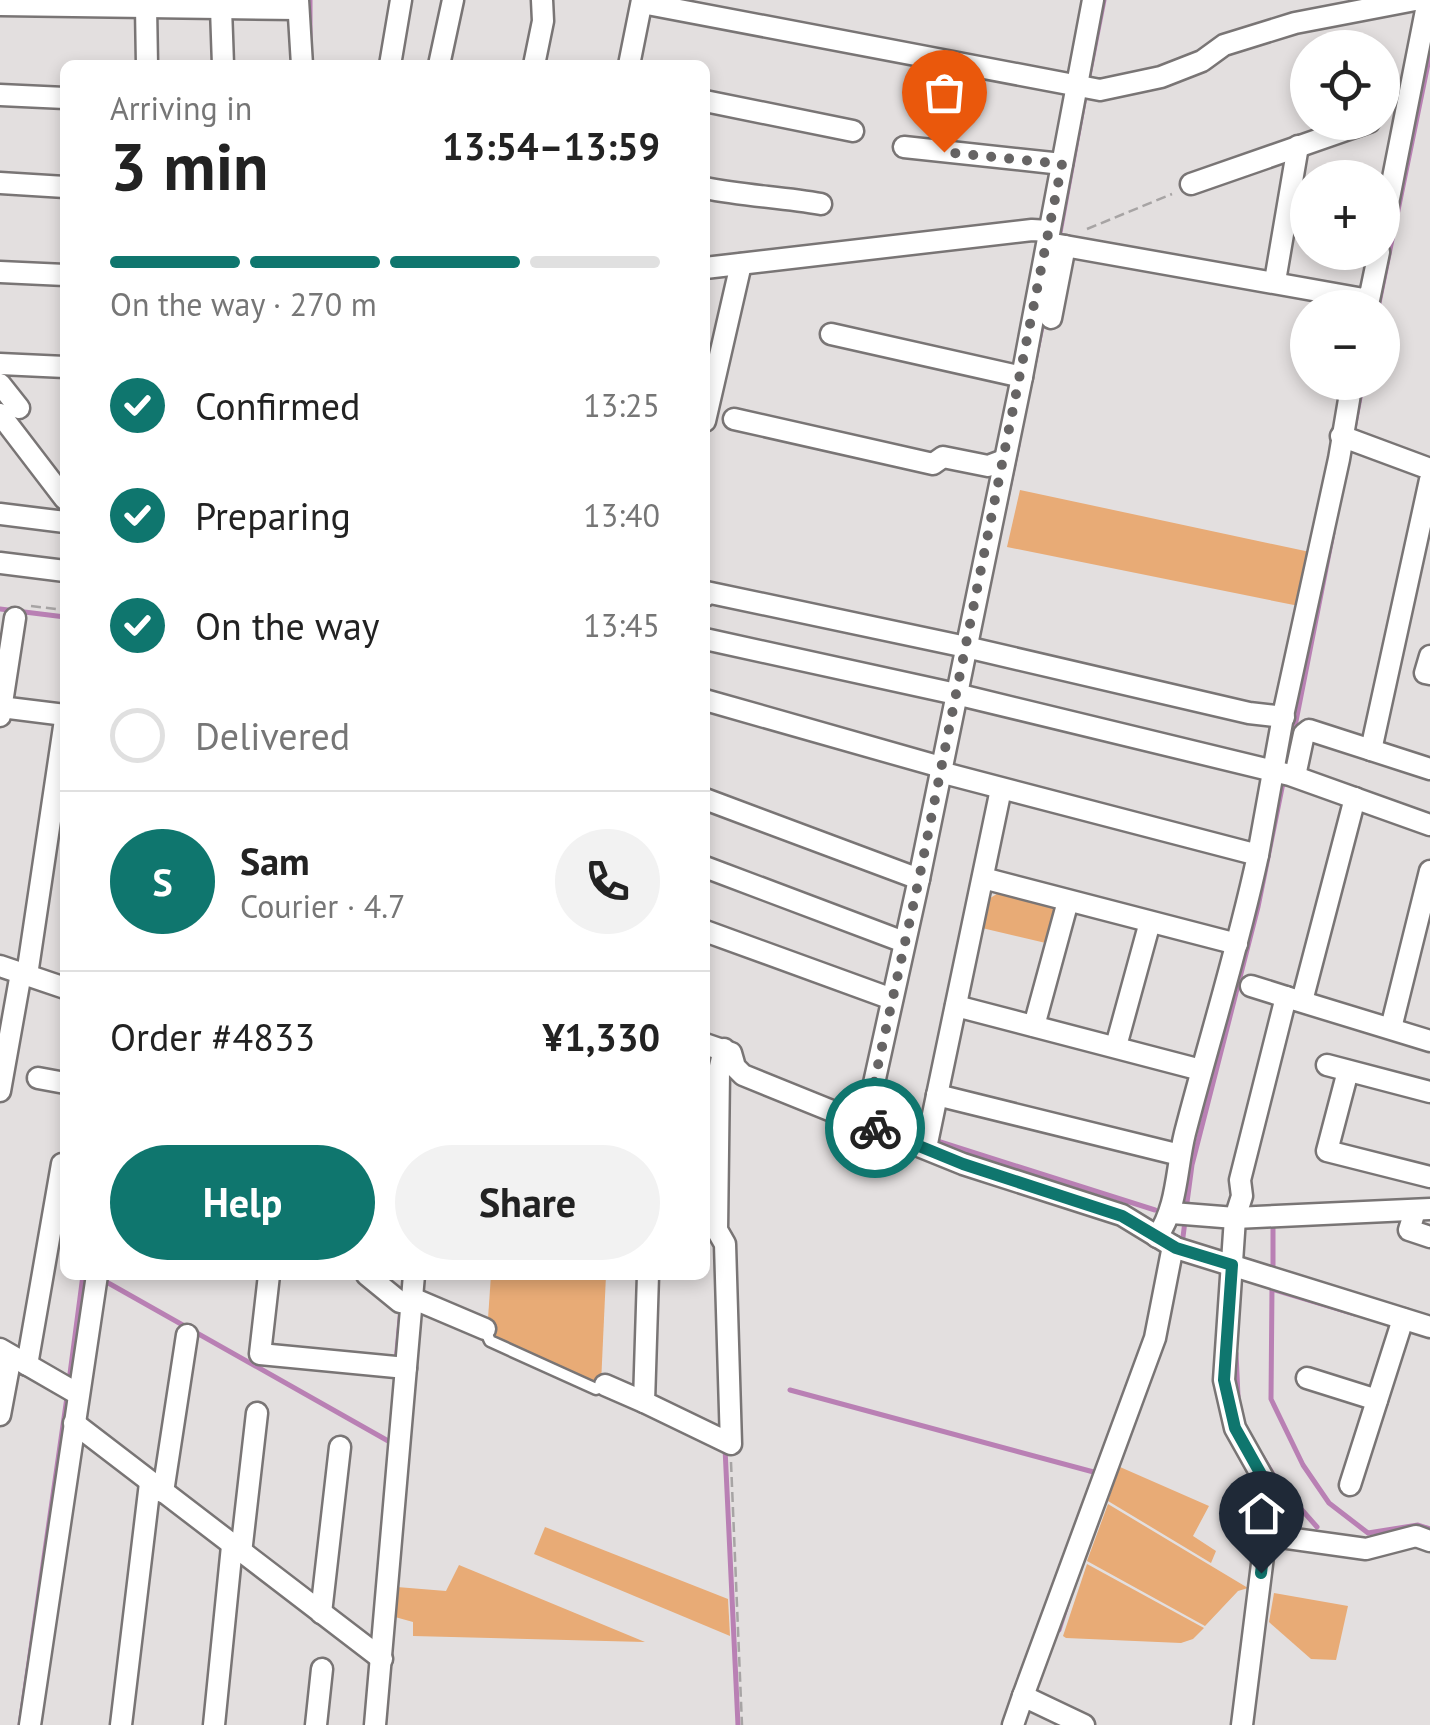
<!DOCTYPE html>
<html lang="en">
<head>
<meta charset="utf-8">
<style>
	:root { --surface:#fff; --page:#f2f2f2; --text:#222; --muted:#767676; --line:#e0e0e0; --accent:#0f766e }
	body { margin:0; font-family:"PT Sans",sans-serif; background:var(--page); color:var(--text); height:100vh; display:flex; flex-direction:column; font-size:38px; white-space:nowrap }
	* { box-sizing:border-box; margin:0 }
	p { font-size:32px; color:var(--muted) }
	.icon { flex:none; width:55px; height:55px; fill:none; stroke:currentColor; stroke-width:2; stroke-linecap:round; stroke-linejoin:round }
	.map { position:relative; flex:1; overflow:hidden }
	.drawer { position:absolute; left:60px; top:60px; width:650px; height:1220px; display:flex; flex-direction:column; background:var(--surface); border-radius:15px; box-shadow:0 5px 15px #0003 }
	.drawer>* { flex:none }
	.controls { position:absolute; left:1290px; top:30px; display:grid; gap:20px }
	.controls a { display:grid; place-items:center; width:110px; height:110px; border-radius:50%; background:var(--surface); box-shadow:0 5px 15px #0003; font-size:50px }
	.pin { position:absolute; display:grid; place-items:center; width:85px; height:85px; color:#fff; margin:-102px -42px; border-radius:50% 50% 50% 0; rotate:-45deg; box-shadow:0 0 10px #0007 }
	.pin .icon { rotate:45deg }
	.courier { position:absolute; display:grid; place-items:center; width:100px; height:100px; margin:-50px; border:8px solid #0f766e; border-radius:50%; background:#fff; color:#222; box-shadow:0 2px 12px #0007 }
	.overview em { font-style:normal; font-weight:600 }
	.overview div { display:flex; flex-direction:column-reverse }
	.overview { display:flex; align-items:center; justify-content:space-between; height:170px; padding:0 50px }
	h1 { font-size:65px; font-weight:600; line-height:75px }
	.bar { display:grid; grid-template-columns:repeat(4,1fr); gap:15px 10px; align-content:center; height:120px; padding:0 50px }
	.bar i { height:12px; border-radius:8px; background:var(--line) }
	.bar .current { background:var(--accent) }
	.bar p { grid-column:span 4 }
	.line { display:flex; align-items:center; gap:25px; padding:0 50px; border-top:2px solid var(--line) }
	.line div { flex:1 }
	.round { display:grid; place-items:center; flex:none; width:105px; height:105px; border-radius:52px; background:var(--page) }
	ol { padding:0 50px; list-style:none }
	li { display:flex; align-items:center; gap:30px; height:110px }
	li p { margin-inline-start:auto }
	li .icon { padding:10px; border-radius:50%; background:var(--accent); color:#fff; stroke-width:4 }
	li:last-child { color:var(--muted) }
	li i { width:55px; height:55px; border:5px solid var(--line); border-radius:50% }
	.button { display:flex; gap:20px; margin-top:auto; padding:20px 50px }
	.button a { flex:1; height:115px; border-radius:60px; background:var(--accent); color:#fff; font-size:40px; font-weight:600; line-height:115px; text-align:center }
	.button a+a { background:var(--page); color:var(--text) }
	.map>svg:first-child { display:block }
	.green { fill:#e8ab76 }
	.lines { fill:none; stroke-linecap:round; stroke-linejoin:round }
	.stream { stroke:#b980b4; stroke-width:5 }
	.lane-casing { stroke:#797575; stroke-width:15 }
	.street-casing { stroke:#797575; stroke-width:25 }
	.path { stroke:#a7a4a4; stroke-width:2.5; stroke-dasharray:10 5; stroke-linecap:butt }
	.lane { stroke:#fff; stroke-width:10 }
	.street { stroke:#fff; stroke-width:20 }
	.done { stroke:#666464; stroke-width:10; stroke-dasharray:0 18 }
	.route { stroke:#0f766e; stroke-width:12 }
</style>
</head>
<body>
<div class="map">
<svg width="1430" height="1725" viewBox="0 0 1430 1725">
	<rect width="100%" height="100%" fill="#e3dfdf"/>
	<!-- green -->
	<g class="green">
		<polygon points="1020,490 1310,552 1299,606 1007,547"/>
		<polygon points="1000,892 1055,907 1059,911 1050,944 982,928 987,900"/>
		<polygon points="491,1275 606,1275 601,1384 487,1333"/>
		<polygon points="1120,1467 1209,1506 1193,1536 1216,1551 1211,1563 1108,1501"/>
		<polygon points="1108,1504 1248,1588 1238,1591 1205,1626 1087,1561"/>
		<polygon points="545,1527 728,1599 730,1636 534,1554"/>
		<polygon points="1087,1564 1204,1628 1193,1639 1181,1643 1066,1638 1063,1636"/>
		<polygon points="459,1565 645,1642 413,1636 413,1622 395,1617 397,1587 446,1591"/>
		<polygon points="1274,1593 1348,1606 1336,1660 1311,1659 1269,1622"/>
	</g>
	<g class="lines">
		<!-- stream -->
		<g class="stream">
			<polyline points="310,0 310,42"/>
			<polyline points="1088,81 1104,0"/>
			<polyline points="1059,238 1086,91"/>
			<polyline points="1378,308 1430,54"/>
			<polyline points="1033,370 1044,317"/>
			<polyline points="1354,429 1363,382"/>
			<polyline points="1004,512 1018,445"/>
			<polyline points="0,609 65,617"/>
			<polyline points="1287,767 1333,533"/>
			<polyline points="705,1057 708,1058"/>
			<polyline points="882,1121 877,1119 882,1091"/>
			<polyline points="897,1126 924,1136"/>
			<polyline points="934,1140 1155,1210"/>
			<polyline points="1186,1210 1192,1165 1258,907 1284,778"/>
			<polyline points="1182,1245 1185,1221"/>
			<polyline points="1273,1269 1273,1222"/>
			<polyline points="103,1280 390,1442"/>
			<polyline points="1272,1287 1271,1399 1303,1465 1329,1503 1368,1533 1418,1525 1430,1529"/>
			<polyline points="1272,1289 1355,1314"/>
			<polyline points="1236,1353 1238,1396"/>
			<polyline points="396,1362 401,1308"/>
			<polyline points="69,1381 83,1275"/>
			<polyline points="790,1390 1101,1474"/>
			<polyline points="725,1448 738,1725"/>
			<polyline points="1262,1456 1286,1496"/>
			<polyline points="1286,1492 1317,1527"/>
			<polyline points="1059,1630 1068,1602"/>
			<polyline points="20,1725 67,1397"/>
		</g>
		<!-- lane casing -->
		<g class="lane-casing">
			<polyline id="lane" points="485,1330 490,1341 596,1389 605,1385"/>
		</g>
		<!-- street casing -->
		<g class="street-casing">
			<g id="street">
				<polyline points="298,0 302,65"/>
				<polyline points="642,3 1100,90 1161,77 1202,61 1224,45 1295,23 1415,0"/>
				<polyline points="0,5 298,9"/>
				<polyline points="146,7 147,65"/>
				<polyline points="221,8 223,65"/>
				<polyline points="390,65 401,0"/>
				<polyline points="439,65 453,0"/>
				<polyline points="534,65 543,21 542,0"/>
				<polyline points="629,65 642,0"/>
				<polyline points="0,95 65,98"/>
				<polyline points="705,101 853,131"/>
				<polyline points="904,147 1062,164"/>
				<polyline points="0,183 65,187"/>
				<polyline points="1191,184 1369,122"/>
				<path d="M705,188C744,196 782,197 821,204"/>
				<polyline points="1382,234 1428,0"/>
				<polyline points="1048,243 1369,300 1379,252"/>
				<polyline points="705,268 1032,230 1049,231"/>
				<polyline points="0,272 65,275"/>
				<polyline points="1275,281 1298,146"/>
				<polyline points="1051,318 1065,246"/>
				<polyline points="831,334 1022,377"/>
				<polyline points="0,364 65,367"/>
				<polyline points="0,384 19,408"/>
				<polyline points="0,414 65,499"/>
				<polyline points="734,419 933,464 943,457 988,466 1004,460"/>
				<polyline points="705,421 741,264"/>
				<polyline points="1341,436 1430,469"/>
				<polyline points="0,514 65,522"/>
				<polyline points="0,563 65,571"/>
				<polyline points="705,596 706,592 966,647 1249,713 1284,717"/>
				<polyline points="705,639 956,694 1290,775 1430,825"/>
				<polyline points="1430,656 1425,673 1430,674"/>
				<polyline points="705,700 941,767"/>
				<polyline points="0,707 65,715"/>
				<polyline points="0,716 15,618"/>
				<polyline points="1371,750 1430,480"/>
				<path d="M940,772L1258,855C1238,949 1209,1040 1185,1133C1176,1169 1178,1206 1157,1237"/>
				<polyline points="1295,776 1304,734 1309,730 1430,769"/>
				<polyline points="705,799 919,879"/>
				<polyline points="1258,855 1284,711 1339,459 1352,382"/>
				<polyline points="705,867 904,942"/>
				<polyline points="983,878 1237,944"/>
				<polyline points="705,931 892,999"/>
				<polyline points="0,966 65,988"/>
				<polyline points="27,975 65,720"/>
				<polyline points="1251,986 1286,997"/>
				<polyline points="1302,1001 1355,798"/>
				<polyline points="956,1006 1201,1070"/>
				<polyline points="1034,1026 1068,901"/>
				<polyline points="1391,1028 1430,871"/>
				<polyline points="705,1044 731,1053 735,1067 743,1075 963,1164 1122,1215 1176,1248 1430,1327"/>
				<polyline points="1116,1046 1150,922"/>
				<polyline points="1327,1065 1430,1092"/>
				<polyline points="1348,1071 1327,1151 1430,1177"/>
				<polyline points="38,1078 65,1083"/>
				<polyline points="0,1091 21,973"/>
				<polyline points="937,1095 1180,1155"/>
				<polyline points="865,1124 919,879 1022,377 1093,0"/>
				<polyline points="926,1148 1001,789"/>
				<polyline points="1415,1211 1409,1230 1430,1237"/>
				<polyline points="1172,1213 1235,1218 1430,1209"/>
				<polyline points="269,1275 260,1354 406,1368"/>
				<polyline points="367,1275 400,1302 411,1304"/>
				<polyline points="648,1275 644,1402 731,1444 725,1244 717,1230 719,1071 724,1049"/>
				<polyline points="412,1298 485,1329"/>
				<polyline points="0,1349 78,1394"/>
				<polyline points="27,1365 62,1164"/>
				<polyline points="1307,1378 1377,1400"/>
				<polyline points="605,1385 644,1402"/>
				<polyline points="0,1415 11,1356"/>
				<polyline points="74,1423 382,1659"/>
				<polyline points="1350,1485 1403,1319"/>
				<polyline points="163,1492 187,1335"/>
				<polyline points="1266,1535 1366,1549 1416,1536 1430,1541"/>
				<polyline points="241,1553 257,1413"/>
				<polyline points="321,1613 340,1447"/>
				<polyline points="1023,1696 1155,1338 1173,1246"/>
				<polyline points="30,1725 97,1275"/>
				<polyline points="121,1725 150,1483"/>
				<polyline points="214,1725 232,1546"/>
				<polyline points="316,1725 322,1669"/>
				<polyline points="375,1725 414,1275"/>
				<polyline points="1013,1725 1023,1696 1084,1725"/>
				<polyline points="1242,1725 1271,1492 1235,1428 1224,1380 1235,1218 1242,1196 1240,1180 1286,997 1430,1041"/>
			</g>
		</g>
		<!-- path -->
		<g class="path">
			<polyline points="1087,229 1172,194"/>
			<polyline points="31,606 65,610"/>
			<polyline points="731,1462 742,1725"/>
		</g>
		<!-- lane -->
		<use href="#lane" class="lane"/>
		<!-- street -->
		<use href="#street" class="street"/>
	</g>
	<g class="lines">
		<!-- done -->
		<polyline class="done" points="875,1128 865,1124 919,879 1062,164 944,152"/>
		<!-- route -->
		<polyline class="route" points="875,1128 963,1164 1122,1216 1176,1248 1232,1265 1224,1380 1235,1428 1271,1492 1261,1573"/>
	</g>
</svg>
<div class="controls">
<a><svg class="icon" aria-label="locate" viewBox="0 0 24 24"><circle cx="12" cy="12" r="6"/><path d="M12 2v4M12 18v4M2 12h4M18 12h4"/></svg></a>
<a>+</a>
<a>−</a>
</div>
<div class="pin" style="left:944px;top:152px;background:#ea580c"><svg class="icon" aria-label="bag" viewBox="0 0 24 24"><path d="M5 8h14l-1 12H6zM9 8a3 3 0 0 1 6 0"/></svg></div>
<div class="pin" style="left:1261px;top:1573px;background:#1f2937"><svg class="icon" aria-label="home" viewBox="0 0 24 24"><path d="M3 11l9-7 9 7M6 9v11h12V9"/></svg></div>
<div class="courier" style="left:875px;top:1128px"><svg class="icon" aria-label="bike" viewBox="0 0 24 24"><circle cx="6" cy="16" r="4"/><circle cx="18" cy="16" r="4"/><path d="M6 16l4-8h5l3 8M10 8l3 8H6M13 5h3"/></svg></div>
<section class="drawer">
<div class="overview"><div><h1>3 min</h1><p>Arriving in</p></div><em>13:54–13:59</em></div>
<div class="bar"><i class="current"></i><i class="current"></i><i class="current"></i><i></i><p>On the way · 270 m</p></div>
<ol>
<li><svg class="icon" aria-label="check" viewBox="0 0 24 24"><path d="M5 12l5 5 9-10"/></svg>Confirmed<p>13:25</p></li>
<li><svg class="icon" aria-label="check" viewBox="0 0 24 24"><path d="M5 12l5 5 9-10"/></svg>Preparing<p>13:40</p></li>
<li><svg class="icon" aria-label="check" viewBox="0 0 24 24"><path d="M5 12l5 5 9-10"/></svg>On the way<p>13:45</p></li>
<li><i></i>Delivered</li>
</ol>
<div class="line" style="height:180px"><b class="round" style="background:var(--accent);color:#fff">S</b><div><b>Sam</b><p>Courier · 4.7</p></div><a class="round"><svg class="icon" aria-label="phone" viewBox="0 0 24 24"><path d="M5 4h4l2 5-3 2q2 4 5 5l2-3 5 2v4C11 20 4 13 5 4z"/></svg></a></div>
<div class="line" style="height:130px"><div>Order #4833</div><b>¥1,330</b></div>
<div class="button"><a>Help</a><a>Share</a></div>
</section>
</div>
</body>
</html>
